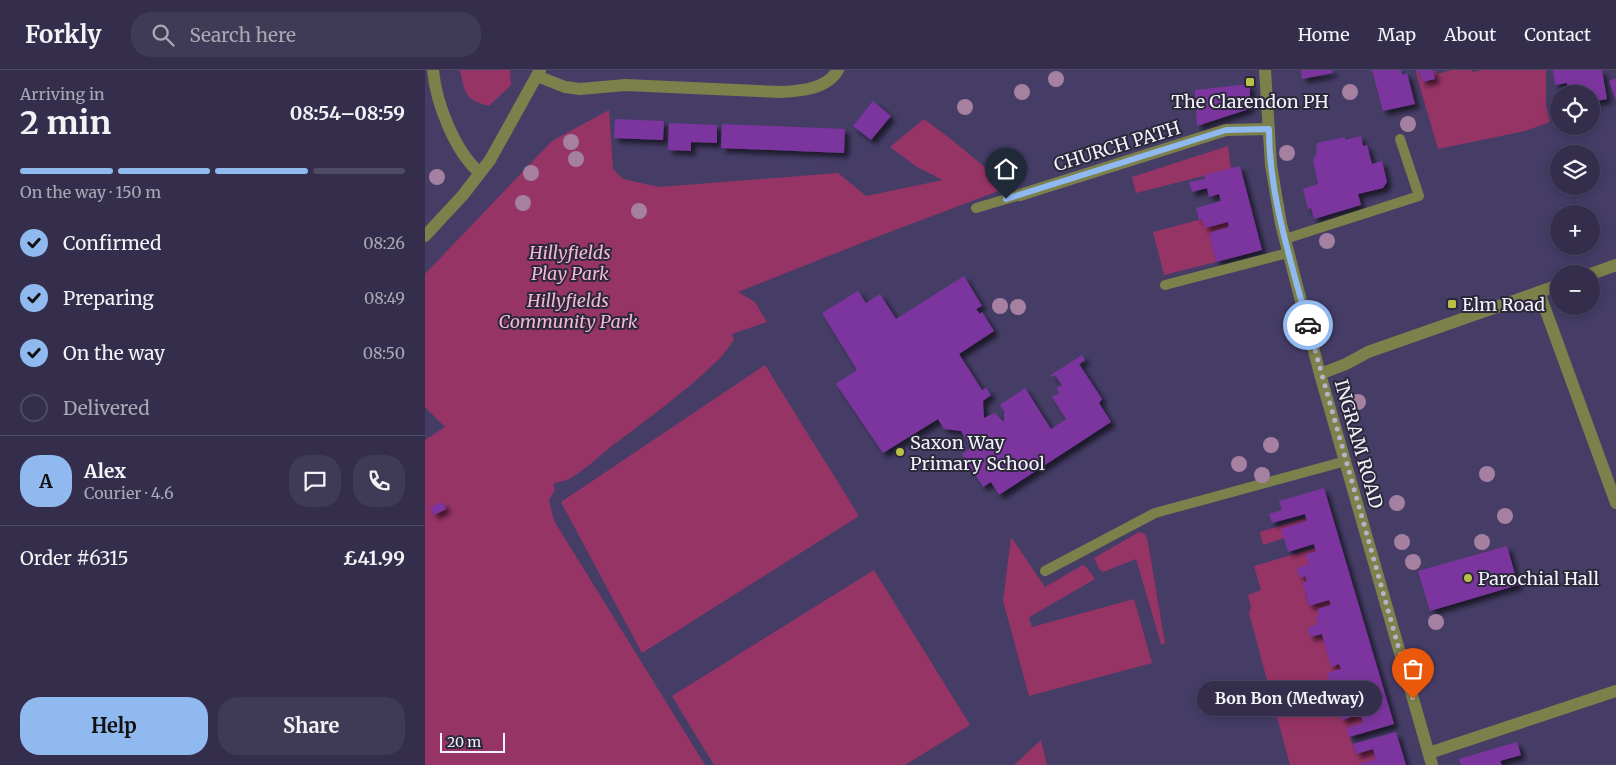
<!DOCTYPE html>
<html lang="en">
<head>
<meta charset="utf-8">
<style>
	:root { --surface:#342e4c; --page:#3f3a56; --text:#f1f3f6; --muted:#a9a8b5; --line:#4e4a64; --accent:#90b9f0 }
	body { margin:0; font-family:Merriweather,serif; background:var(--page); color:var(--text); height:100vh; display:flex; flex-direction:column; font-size:19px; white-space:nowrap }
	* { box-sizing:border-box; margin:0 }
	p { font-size:16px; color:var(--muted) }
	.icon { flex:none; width:28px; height:28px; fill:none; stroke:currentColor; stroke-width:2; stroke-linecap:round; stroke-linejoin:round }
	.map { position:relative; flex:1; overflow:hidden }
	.sheet { display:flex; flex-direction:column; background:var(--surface); width:425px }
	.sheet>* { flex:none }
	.tools { position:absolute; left:1125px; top:15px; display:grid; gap:10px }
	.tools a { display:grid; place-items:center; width:50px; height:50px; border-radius:50%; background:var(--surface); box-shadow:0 2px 12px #0003,0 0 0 1px var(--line); font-size:25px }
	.scale { position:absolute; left:15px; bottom:12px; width:65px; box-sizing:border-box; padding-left:5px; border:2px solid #f3f2fc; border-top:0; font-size:14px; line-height:18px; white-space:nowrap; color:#f3f2fc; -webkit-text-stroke:4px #2b283a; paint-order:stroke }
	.pin { position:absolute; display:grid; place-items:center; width:42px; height:42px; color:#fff; margin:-51px -21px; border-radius:50% 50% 50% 0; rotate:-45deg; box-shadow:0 0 5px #0007 }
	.pin .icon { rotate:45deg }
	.courier { position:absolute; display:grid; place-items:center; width:50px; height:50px; margin:-25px; border:4px solid #90b9f0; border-radius:50%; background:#fff; color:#222; box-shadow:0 1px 6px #0007 }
	.bubble { position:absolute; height:35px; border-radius:18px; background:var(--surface); box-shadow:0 2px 12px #0003,0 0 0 1px var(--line); font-size:16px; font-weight:700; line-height:35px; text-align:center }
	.head em { font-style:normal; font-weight:700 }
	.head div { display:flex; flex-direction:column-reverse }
	.head { display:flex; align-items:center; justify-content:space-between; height:85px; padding:0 20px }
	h1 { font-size:32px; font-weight:700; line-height:38px }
	.bar { display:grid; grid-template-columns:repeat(4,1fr); gap:8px 5px; align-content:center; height:60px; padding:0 20px }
	.bar i { height:6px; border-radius:4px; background:var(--line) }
	.bar .on { background:var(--accent) }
	.bar p { grid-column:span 4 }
	.line { display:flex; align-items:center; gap:12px; padding:0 20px; border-top:1px solid var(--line) }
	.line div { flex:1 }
	.round { display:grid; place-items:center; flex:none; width:52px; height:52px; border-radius:20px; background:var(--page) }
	ol { padding:0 20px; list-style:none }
	li { display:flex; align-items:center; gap:15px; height:55px }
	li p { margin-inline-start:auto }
	li .icon { padding:5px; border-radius:50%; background:var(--accent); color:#111; stroke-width:4 }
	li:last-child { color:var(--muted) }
	li i { width:28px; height:28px; border:2px solid var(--line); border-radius:50% }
	.button { display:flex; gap:10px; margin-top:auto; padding:10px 20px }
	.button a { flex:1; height:58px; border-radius:20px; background:var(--accent); color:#111; font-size:20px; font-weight:700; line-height:58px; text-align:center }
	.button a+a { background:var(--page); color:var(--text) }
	header { display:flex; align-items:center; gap:30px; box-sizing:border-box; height:70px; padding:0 25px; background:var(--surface); border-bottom:1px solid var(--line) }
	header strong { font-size:24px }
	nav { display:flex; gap:28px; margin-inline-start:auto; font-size:18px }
	.search { width:350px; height:45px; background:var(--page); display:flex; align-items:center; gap:12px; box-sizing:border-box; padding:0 18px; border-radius:20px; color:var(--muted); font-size:19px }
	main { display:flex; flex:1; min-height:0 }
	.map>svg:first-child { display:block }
	.green { fill:#973466 }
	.building { fill:#7b369e; filter:url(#shadow) }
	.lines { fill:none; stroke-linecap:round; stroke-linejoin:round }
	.service { stroke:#7c804a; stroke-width:10 }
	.minor { stroke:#7c804a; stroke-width:12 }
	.tertiary { stroke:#7c804a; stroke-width:12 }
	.tree { fill:#a680a1 }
	.done { stroke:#b6b3c8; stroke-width:5; stroke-dasharray:0 9 }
	.route { stroke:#90b9f0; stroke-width:6 }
	.poi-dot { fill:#bac045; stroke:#2b283a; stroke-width:2 }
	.labels { text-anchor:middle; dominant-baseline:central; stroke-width:4; stroke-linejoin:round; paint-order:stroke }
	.poi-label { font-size:18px; fill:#f3f2fc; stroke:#2b283a; text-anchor:start }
	.street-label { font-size:18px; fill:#f3f2fc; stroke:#2b283a }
	.park-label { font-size:18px; font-style:italic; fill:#f5b7d1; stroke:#2b283a }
</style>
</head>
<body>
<header>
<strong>Forkly</strong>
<div class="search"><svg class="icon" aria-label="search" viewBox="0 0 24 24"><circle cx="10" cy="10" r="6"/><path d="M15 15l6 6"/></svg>Search here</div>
<nav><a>Home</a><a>Map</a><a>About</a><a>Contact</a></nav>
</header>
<main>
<section class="sheet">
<div class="head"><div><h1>2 min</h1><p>Arriving in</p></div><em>08:54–08:59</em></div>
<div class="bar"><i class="on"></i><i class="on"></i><i class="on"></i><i></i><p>On the way · 150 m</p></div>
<ol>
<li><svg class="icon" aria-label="check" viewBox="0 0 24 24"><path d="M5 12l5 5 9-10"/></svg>Confirmed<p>08:26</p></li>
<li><svg class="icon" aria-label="check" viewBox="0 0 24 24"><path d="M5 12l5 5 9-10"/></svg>Preparing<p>08:49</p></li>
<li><svg class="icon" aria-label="check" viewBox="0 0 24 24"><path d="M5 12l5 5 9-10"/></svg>On the way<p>08:50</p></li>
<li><i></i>Delivered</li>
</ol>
<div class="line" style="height:90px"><b class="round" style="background:var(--accent);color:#111">A</b><div><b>Alex</b><p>Courier · 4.6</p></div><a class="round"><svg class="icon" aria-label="chat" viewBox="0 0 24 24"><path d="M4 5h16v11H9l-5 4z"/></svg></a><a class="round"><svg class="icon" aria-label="phone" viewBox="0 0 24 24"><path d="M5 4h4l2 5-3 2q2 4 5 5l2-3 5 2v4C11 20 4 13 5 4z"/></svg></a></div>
<div class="line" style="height:65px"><div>Order #6315</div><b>£41.99</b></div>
<div class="button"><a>Help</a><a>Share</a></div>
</section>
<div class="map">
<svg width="1191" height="695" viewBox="0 0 1191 695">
	<defs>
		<filter id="shadow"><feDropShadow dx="4.5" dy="4.5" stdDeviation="2.5" flood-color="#0009"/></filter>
	</defs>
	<rect width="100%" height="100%" fill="#453d66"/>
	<!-- green -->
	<g class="green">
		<path d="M35,0H85L86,15L64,36C39,29 40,24 35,0Z"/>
		<polygon points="1027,0 1047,0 1048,2 1057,0 1121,0 1121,35 1125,52 1100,61 1013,79 991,3 995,2 997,12 1010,9 1008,1 1011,1 1012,4"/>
		<path d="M184,40L188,99L198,109L234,117L413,103L441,126L518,110L492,97L465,77L499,49L527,70L584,117L449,168L313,222L330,232L342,252L307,264L309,270C303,277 299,285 292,291C260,322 224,348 188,375C173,387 159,401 142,410C137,412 133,411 128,414L130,420L124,430L128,447L131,454L280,695H0V370L20,357L0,337V204L127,71Z"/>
		<polygon points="803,76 806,99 711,123 707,107"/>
		<polygon points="777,149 803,152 804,157 784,163 791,192 739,205 728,162"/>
		<polygon points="340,295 434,446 217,583 136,432"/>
		<polygon points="881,448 882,451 857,459 859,468 838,475 835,462"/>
		<polygon points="714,462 720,464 723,472 740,574 736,574 711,489 678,502 675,500 669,488"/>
		<polygon points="586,467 620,517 658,495 662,498 670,509 606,546 604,548 607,557 709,529 727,593 604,626 578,531"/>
		<polygon points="890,478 891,482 882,484 884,494 872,499 875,508 880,506 882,511 882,526 881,527 884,536 904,530 906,535 893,539 894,545 891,546 893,554 883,558 886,567 897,564 906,596 914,594 916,599 903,603 905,612 899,614 903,628 931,620 932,625 914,631 917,639 914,640 917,649 936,644 938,653 922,658 931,684 948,679 951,689 933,695 865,695 824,543 826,537 823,525 836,520 829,496"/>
		<polygon points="449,500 545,655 480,695 289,695 247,626"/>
		<polygon points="616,670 622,695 589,695"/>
	</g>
	<!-- building -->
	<g class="building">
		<polygon points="876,0 907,0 908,3 877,9"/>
		<polygon points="947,0 976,0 977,5 982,3 990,34 958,41"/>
		<polygon points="991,0 1008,0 1010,9 997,12 995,2 991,3"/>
		<polygon points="1128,0 1177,0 1182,29 1166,32 1166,24 1144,24 1142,13 1130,15"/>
		<polygon points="1191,8 1191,30 1184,11"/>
		<polygon points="825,14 825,37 821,40 772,56 770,20"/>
		<polygon points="448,31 466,46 446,70 428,56"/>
		<polygon points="190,49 239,51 238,70 189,68"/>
		<polygon points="244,53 292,55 292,73 266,72 266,81 243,80"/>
		<polygon points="297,54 420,59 419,83 296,78"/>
		<polygon points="936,66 938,76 942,75 947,94 957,91 962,112 958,118 933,124 936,135 889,149 886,138 883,139 878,119 893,114 888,90 891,85 892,73 920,67 920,70"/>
		<polygon points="815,96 837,180 791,192 784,163 804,157 803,152 780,158 777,149 774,150 771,138 796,131 794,124 784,127 782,118 767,122 764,112 780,109 779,105"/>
		<polygon points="539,206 557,236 551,239 555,244 557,242 569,261 534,284 557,320 561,318 566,325 558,331 559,348 570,343 579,352 579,341 575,335 600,318 626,359 641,349 627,327 634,323 632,318 637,315 630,305 627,307 626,305 657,285 660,290 654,294 677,329 674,333 686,352 574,425 566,412 558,417 537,384 546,378 536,361 519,359 513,349 458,383 411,314 432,300 397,243 433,221 441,233 455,224 471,249"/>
		<polygon points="899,418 969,654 924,667 922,658 938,653 936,644 917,650 914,640 917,639 914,630 932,625 931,620 903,628 899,614 905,612 902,603 916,599 914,594 906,597 897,564 885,567 883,558 893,554 891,546 894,545 893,539 906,535 904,530 884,536 878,513 882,511 880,506 875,508 872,498 884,494 881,484 891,482 889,474 863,482 856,459 882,451 880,444 847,453 844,444 857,440 854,431"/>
		<polygon points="18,432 21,439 9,445 5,437"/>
		<polygon points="1082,476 1093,515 1005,541 993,501"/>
		<polygon points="971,662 981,695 932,695 951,689 948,679 931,684 928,674"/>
		<polygon points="1092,672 1096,685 1075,691 1077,695 1036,695 1034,689"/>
	</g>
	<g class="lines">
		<!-- service -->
		<g class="service">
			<polyline points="551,138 595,125"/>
			<polyline points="860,169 994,126 975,69"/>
			<polyline points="740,215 863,183"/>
			<polyline points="620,501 730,443 921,391"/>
		</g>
		<!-- minor -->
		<g class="minor">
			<path d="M8,0C11,33 30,82 55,103"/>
			<path d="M112,6L140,17L155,19L200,15L356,22C376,21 402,19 413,0"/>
			<polyline points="595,125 801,60 844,59"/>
			<polyline points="0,166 38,125 65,90 115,0"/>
			<polyline points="1114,222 1191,433"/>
			<polyline points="1004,683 1191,621"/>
		</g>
		<!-- tertiary -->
		<g class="tertiary">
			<polyline points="840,0 846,95 856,154 895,304 1007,695"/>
			<polyline points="1166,204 1191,195"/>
			<polyline points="895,304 921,294 943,282 1134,215"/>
		</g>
	</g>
	<!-- trees -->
	<g class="tree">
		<circle cx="631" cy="9" r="8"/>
		<circle cx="597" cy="22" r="8"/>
		<circle cx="925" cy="22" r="8"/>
		<circle cx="540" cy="37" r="8"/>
		<circle cx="983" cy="54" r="8"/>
		<circle cx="146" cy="72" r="8"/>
		<circle cx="862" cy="83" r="8"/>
		<circle cx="151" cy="89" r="8"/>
		<circle cx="106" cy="103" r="8"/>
		<circle cx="12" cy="107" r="8"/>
		<circle cx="98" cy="133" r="8"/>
		<circle cx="214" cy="141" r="8"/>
		<circle cx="902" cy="171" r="8"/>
		<circle cx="575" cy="236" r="8"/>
		<circle cx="593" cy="237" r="8"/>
		<circle cx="933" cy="332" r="8"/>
		<circle cx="846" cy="375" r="8"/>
		<circle cx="814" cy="394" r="8"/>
		<circle cx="1062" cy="404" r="8"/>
		<circle cx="837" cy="405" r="8"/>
		<circle cx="972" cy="433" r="8"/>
		<circle cx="1080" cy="446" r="8"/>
		<circle cx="977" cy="472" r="8"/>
		<circle cx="1057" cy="472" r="8"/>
		<circle cx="988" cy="492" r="8"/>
		<circle cx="1011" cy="552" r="8"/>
	</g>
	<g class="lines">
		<!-- done -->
		<polyline class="done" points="883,255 988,629"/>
		<!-- route -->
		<path class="route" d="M581,129L801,60L844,59C844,126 866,191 883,255"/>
	</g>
	<!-- markers -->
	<g class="poi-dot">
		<rect x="820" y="7" width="10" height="10" rx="2.5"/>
		<rect x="1022" y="229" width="10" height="10" rx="2.5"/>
		<circle cx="475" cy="382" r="5"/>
		<circle cx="1043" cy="508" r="5"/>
	</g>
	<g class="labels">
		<!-- poi labels -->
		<g class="poi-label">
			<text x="825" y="31" text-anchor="middle">The Clarendon PH</text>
			<text x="1037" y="234">Elm Road</text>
			<text x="485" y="372">Saxon Way<tspan x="485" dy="21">Primary School</tspan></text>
			<text x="1053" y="508">Parochial Hall</text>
		</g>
		<!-- street labels -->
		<g class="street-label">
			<text transform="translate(692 76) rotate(-17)">CHURCH PATH</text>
			<text transform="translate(934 374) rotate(74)">INGRAM ROAD</text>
		</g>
		<!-- park labels -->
		<g class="park-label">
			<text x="145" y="182">Hillyfields<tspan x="145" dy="21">Play Park</tspan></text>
			<text x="143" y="230">Hillyfields<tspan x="143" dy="21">Community Park</tspan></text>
		</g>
	</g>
</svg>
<div class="tools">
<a><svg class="icon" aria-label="locate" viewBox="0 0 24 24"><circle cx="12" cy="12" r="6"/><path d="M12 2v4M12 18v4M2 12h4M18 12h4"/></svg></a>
<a><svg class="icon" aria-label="layers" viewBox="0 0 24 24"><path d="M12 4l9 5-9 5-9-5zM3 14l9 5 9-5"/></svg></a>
<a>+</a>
<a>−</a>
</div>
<div class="scale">20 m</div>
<div class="pin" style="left:988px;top:629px;background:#ea580c"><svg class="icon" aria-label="bag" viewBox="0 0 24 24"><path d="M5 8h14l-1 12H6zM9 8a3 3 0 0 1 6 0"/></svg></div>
<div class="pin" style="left:581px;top:129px;background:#1f2937"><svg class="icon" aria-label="home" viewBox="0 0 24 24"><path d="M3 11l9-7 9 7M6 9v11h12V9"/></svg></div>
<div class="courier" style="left:883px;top:255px"><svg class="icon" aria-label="car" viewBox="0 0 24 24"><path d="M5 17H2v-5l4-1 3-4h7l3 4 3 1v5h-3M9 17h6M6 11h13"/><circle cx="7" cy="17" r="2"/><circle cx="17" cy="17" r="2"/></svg></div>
<div class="bubble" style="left:772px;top:611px;width:185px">Bon Bon (Medway)</div>
</div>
</main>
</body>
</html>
